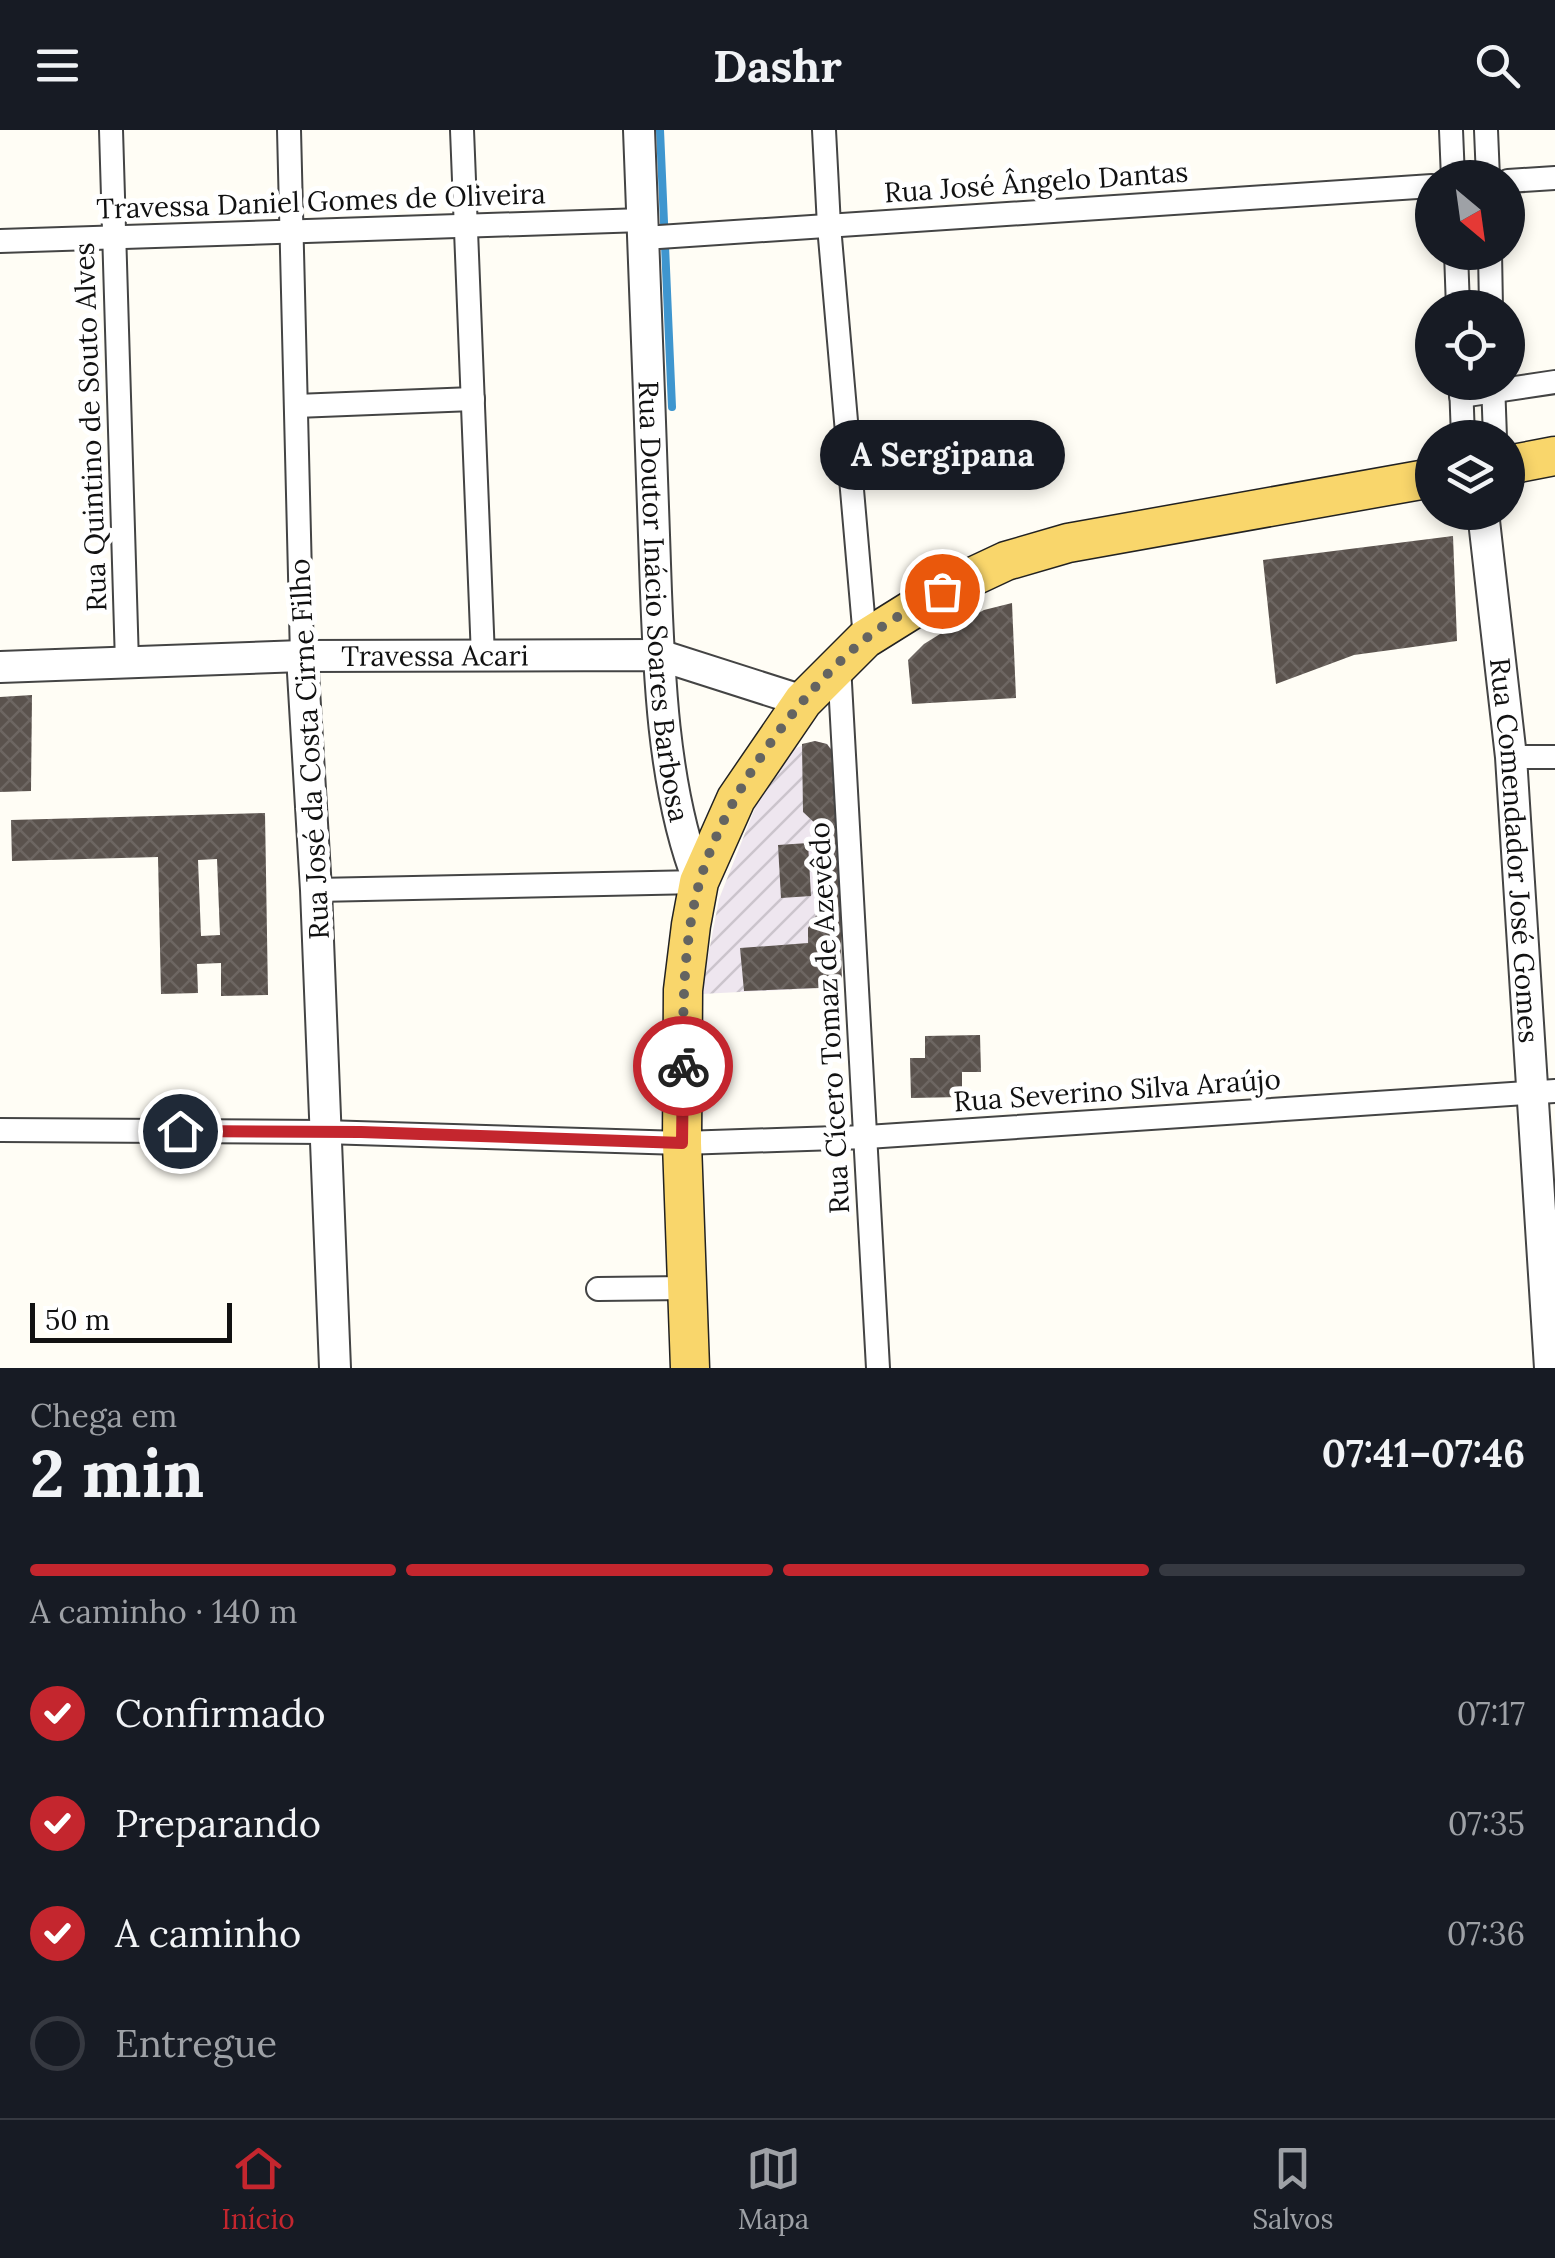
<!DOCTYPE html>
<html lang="pt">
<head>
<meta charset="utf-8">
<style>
	:root { --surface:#171b24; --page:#20242c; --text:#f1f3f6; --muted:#9ea1a6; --line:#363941; --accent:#c4262e }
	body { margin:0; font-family:Lora,serif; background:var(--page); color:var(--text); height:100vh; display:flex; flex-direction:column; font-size:38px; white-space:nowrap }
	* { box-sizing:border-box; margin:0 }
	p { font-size:32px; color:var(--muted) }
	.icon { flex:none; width:55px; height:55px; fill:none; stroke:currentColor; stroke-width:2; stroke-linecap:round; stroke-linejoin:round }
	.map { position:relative; height:1238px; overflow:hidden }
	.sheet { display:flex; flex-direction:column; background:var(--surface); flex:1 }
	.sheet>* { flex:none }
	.needle { width:65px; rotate:151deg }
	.tools { position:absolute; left:1415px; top:30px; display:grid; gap:20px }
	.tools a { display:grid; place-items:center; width:110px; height:110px; border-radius:50%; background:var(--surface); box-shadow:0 5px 15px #0003; font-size:50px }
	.scale { position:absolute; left:30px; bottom:25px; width:202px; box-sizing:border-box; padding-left:10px; border:5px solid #111; border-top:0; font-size:28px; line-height:35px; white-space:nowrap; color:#111; -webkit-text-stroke:8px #fff; paint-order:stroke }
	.pin { position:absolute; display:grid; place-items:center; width:85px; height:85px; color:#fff; margin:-42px; border:5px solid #fff; border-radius:50%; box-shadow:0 2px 10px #0007 }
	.courier { position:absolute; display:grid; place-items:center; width:100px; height:100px; margin:-50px; border:8px solid #c4262e; border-radius:50%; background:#fff; color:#222; box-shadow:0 2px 12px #0007 }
	.bubble { position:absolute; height:70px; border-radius:35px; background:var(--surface); box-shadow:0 5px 15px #0003; font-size:32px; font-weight:700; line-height:70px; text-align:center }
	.head em { font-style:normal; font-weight:700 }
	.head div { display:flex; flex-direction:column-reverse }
	.head { display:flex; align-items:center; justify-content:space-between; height:170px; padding:0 30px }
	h1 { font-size:65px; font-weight:700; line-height:75px }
	.bar { display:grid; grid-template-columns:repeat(4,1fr); gap:15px 10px; align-content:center; height:120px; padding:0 30px }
	.bar i { height:12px; border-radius:8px; background:var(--line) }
	.bar .on { background:var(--accent) }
	.bar p { grid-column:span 4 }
	ol { padding:0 30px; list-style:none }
	li { display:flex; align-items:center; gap:30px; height:110px }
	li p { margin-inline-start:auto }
	li .icon { padding:10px; border-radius:50%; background:var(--accent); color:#fff; stroke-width:4 }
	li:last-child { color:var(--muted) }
	li i { width:55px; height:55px; border:5px solid var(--line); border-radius:50% }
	header { display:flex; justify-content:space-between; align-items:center; height:130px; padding:0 30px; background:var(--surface); font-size:45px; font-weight:700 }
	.menu { display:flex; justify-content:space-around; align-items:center; height:140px; border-top:2px solid var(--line); background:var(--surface); font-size:28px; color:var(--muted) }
	.menu a { display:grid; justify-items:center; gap:5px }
	.menu .on { color:var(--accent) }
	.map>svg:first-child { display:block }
	.industrial { fill:url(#industrial-furrows) }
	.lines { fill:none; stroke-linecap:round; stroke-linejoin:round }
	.stream { stroke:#3f96cf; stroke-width:8 }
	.building { fill:url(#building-cross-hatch); fill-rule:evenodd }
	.minor-casing { stroke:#444; stroke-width:26 }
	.tertiary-casing { stroke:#444; stroke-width:34 }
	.primary-casing { stroke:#222; stroke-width:41 }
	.minor { stroke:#fff; stroke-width:22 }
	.tertiary { stroke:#fff; stroke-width:30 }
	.primary { stroke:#f9d66b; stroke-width:38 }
	.done { stroke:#646461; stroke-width:10; stroke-dasharray:0 18 }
	.route { stroke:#c4262e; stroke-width:12 }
	.labels { text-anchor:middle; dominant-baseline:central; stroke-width:10; stroke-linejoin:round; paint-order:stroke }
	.street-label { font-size:28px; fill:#111; stroke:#fff }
</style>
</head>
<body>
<header><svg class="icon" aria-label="menu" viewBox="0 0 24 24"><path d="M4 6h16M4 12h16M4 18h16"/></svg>Dashr<svg class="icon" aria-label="search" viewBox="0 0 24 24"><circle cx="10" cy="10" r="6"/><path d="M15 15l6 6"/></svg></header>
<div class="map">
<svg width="1555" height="1238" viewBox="0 0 1555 1238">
	<defs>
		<pattern id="industrial-furrows" width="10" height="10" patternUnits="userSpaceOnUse" patternTransform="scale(2.5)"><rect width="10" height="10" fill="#eee6ef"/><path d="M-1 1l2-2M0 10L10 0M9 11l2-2" fill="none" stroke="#cbc4cc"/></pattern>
		<pattern id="building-cross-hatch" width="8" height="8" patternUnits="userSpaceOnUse" patternTransform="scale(2.5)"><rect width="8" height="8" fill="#5a524d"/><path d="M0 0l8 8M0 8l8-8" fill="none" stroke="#6d6662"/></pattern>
	</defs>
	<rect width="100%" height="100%" fill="#fffdf5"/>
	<!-- industrial -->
	<polygon class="industrial" points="815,611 827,614 835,622 842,857 701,864 719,769 757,673 793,619"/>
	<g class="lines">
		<!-- stream -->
		<polyline class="stream" points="660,0 672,277"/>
	</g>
	<!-- building -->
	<g class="building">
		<polygon points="1453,406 1457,511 1354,525 1276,554 1263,430"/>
		<polygon points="1012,473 1016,568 912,574 908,530 924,514 948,499 984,480"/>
		<polygon points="32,565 31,661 0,662 0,567"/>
		<polygon points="815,611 827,614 838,629 842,857 744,861 740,818 808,813 808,798 823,775 818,696 803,682 802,614"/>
		<path d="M265,683L268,865L221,866V833L197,834L198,863L161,864L158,727L12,731L11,690ZM217,729L220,805L201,806L198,730Z"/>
		<polygon points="808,713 811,766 781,768 778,715"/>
		<polygon points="980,905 981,942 962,942 962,967 911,968 910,928 925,928 925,906"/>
	</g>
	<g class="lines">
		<!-- minor casing -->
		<g class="minor-casing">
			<g id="minor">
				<polyline points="111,0 127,533"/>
				<polyline points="289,0 302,526"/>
				<polyline points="462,0 483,527"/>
				<polyline points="824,0 829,96 865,509"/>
				<polyline points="1451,0 1453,48"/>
				<polyline points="1486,0 1488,48"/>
				<polyline points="1508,51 1555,48"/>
				<polyline points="644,108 1432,56"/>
				<polyline points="0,111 643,90"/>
				<polyline points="1456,122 1458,178"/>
				<polyline points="1490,122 1491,178"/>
				<polyline points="1461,252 1463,308"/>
				<polyline points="1493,252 1495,308"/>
				<polyline points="1461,266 1555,252"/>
				<polyline points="296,276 473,269"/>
				<polyline points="839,535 878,1238"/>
				<polyline points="1511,627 1555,627"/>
				<polyline points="316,760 699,752"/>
				<polyline points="0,1000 324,1002 682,1013 867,1007 1555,961"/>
				<polyline points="598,1159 686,1158"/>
			</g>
		</g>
		<!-- tertiary casing -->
		<g class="tertiary-casing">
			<g id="tertiary">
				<path id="s1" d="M639,0C645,135 649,270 654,405C658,515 659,651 699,752"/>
				<path id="s2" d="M1483,382L1511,627L1550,1238"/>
				<polyline points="302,526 316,760 335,1238"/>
				<path id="s3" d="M0,537L302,526L659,525L803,571"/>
			</g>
		</g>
		<!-- primary casing -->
		<g class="primary-casing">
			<g id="primary">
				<polyline points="1508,335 1555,326"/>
				<polyline points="690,1238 682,1013 683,860 691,795 699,752 736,669 803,571 865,509 942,461 1006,431 1068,413 1432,348"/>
			</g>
		</g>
		<!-- minor -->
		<use href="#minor" class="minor"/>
		<!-- tertiary -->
		<use href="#tertiary" class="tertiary"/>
		<!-- primary -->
		<use href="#primary" class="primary"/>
	</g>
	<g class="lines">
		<!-- done -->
		<path class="done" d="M683,936C683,876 683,813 699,754C723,668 796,566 864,510C887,491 917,476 942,461"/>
		<!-- route -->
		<polyline class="route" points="180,1001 361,1002 682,1013 683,936"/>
	</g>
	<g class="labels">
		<!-- street labels -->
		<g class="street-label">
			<text transform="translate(1036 52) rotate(-4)">Rua José Ângelo Dantas</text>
			<text transform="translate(321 71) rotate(-2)">Travessa Daniel Gomes de Oliveira</text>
			<text transform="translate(90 297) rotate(-92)">Rua Quintino de Souto Alves</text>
			<text stroke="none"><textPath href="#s1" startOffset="472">Rua Doutor Inácio Soares Barbosa</textPath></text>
			<text stroke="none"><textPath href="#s3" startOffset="435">Travessa Acari</textPath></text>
			<text transform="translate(309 619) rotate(-93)">Rua José da Costa Cirne Filho</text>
			<text stroke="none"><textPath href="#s2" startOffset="340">Rua Comendador José Gomes</textPath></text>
			<text transform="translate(829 888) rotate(-93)">Rua Cícero Tomaz de Azevêdo</text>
			<text transform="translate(1117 960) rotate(-4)">Rua Severino Silva Araújo</text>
		</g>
	</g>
</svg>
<div class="tools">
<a><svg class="needle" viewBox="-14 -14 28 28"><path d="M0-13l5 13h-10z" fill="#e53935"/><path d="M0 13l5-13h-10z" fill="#9ea1a6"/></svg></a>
<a><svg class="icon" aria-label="locate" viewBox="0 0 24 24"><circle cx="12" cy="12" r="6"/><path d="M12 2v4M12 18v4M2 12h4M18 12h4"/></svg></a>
<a><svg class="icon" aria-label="layers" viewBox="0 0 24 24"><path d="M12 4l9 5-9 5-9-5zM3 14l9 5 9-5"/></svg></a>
</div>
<div class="scale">50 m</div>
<div class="pin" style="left:942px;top:461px;background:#ea580c"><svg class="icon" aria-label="bag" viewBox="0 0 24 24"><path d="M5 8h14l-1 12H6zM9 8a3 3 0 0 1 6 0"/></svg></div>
<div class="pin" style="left:180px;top:1001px;background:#1f2937"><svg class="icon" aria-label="home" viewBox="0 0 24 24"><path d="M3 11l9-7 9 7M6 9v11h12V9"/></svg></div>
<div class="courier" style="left:683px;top:936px"><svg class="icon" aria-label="bike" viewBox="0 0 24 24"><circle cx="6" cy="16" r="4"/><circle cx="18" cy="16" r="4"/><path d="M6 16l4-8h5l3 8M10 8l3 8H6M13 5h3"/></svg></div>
<div class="bubble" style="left:820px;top:290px;width:245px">A Sergipana</div>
</div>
<section class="sheet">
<div class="head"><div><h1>2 min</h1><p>Chega em</p></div><em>07:41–07:46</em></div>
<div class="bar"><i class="on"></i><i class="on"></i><i class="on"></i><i></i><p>A caminho · 140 m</p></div>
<ol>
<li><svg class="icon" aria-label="check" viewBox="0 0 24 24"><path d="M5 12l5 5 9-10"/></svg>Confirmado<p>07:17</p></li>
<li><svg class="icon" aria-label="check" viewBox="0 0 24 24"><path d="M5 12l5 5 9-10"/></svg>Preparando<p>07:35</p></li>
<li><svg class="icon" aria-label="check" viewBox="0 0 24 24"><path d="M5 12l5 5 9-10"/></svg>A caminho<p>07:36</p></li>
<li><i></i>Entregue</li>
</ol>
</section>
<nav class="menu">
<a class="on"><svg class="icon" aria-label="home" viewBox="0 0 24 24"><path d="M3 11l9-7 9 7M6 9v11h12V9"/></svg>Início</a>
<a><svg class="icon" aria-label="map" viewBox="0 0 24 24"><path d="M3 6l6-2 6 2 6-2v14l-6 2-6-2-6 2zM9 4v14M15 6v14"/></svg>Mapa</a>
<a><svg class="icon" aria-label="saved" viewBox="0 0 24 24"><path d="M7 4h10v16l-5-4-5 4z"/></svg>Salvos</a>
</nav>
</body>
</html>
